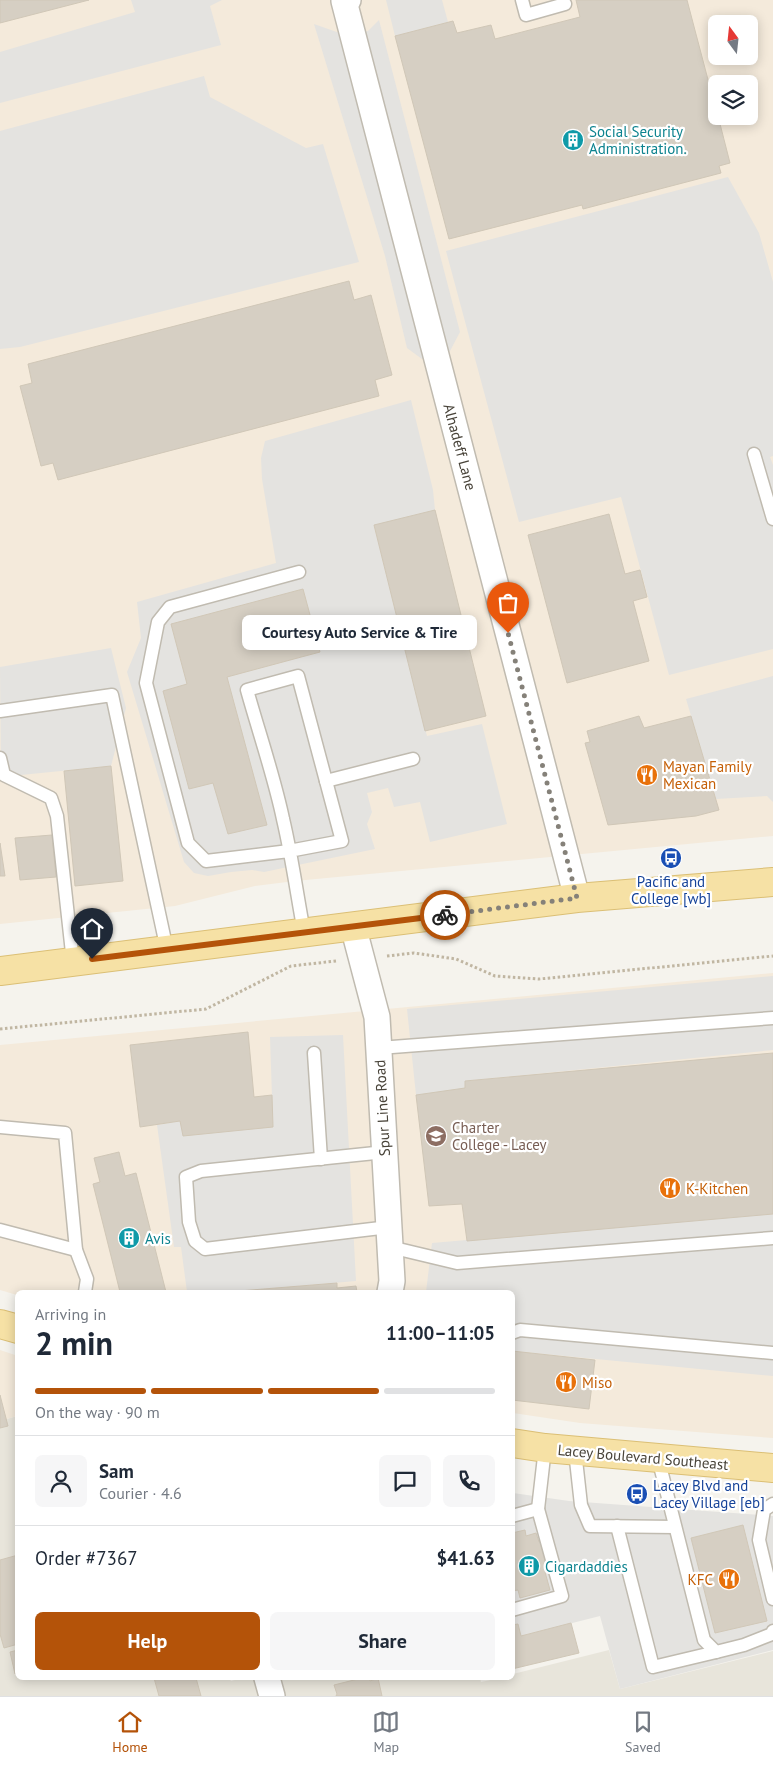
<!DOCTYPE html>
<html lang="en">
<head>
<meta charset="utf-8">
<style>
	:root { --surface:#fff; --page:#f6f6f7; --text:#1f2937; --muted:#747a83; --line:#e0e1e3; --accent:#b45309 }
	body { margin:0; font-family:"PT Sans",sans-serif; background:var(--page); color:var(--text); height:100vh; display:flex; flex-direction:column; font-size:19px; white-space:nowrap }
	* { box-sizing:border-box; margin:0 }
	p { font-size:16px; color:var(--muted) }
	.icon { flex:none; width:28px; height:28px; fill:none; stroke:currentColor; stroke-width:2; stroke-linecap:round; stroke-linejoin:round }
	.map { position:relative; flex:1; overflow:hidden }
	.side { position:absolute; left:15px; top:1290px; width:500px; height:390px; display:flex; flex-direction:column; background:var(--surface); border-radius:8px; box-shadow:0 2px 12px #0003 }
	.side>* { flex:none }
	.needle { width:32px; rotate:345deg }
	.fabs { position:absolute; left:708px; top:15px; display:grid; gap:10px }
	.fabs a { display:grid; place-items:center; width:50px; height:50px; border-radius:8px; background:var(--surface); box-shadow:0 2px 12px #0003; font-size:25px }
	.pin { position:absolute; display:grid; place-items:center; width:42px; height:42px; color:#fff; margin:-51px -21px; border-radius:50% 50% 50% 0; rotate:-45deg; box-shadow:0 0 5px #0007 }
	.pin .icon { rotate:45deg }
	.courier { position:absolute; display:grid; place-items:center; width:50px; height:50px; margin:-25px; border:4px solid #b45309; border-radius:50%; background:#fff; color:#222; box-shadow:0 1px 6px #0007 }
	.bubble { position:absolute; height:35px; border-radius:8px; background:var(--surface); box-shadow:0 2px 12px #0003; font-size:16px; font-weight:700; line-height:35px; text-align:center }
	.overview em { font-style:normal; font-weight:700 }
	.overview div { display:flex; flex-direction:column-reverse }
	.overview { display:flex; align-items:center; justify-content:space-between; height:85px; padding:0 20px }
	h1 { font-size:32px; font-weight:700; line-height:38px }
	.bar { display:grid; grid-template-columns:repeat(4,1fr); gap:8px 5px; align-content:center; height:60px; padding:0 20px }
	.bar i { height:6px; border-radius:4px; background:var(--line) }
	.bar .active { background:var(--accent) }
	.bar p { grid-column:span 4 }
	.line { display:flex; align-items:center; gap:12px; padding:0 20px; border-top:1px solid var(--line) }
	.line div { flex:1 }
	.round { display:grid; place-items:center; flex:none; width:52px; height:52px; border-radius:8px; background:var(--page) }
	.primary-button { display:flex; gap:10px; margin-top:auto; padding:10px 20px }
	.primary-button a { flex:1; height:58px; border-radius:8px; background:var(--accent); color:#fff; font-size:20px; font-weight:700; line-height:58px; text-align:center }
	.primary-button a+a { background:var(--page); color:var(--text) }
	.menu { display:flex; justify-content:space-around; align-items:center; height:70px; border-top:1px solid var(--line); background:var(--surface); font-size:14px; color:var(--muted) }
	.menu a { display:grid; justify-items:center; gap:2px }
	.menu .active { color:var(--accent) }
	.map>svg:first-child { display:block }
	.residential { fill:#e8e5db }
	.commercial { fill:#f4eadb; fill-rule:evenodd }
	.parking { fill:#e4e3e0; fill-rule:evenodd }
	.building { fill:#d6cfc3; stroke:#d0c7b7 }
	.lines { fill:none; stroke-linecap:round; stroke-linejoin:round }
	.lane-casing { stroke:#c0bbb0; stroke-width:15 }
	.street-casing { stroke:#c0bbb0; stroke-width:28 }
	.primary-casing { stroke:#dbbf75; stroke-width:30 }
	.path { stroke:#c0b6a2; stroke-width:3; stroke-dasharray:2.5 2.5; stroke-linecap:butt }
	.lane { stroke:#fff; stroke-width:12 }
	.street { stroke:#fff; stroke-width:25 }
	.primary { stroke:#f6e1a5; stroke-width:28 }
	.done { stroke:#858179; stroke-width:5; stroke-dasharray:0 9 }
	.route { stroke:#b45309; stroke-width:6 }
	.labels { text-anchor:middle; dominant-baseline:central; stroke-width:4.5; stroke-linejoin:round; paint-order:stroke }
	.culture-label { font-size:15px; fill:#0d838f; stroke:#fff; text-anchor:start }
	.street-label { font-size:15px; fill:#49443a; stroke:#fff }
	.food-label { font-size:15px; fill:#c56008; stroke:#fff; text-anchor:start }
	.transit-label { font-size:15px; fill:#164399; stroke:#fff }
	.education-label { font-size:15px; fill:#785e54; stroke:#fff; text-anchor:start }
</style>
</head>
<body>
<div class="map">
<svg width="773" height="1696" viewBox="0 0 773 1696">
	<rect width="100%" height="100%" fill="#f5f3ed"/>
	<!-- residential -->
	<polygon class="residential" points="17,1416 18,1678 229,1678 231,1681 242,1678 480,1678 481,1682 500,1678 512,1678 513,1674 609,1650 620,1689 773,1651 773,1696 0,1696 0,1421"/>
	<!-- commercial -->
	<g class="commercial">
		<path d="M0,0H773V836L295,881L255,886L175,906L0,924ZM716,24H749V56H716ZM716,84H749V116H716Z"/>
		<polygon points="773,973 773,1438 580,1423 513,1413 512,1292 18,1292 17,1295 0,1290 0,1045"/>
		<polygon points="0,1350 18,1356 17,1416 0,1421"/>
	</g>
	<!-- parking -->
	<g class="parking">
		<polygon points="131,0 222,0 210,6 221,45 0,103 0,52 135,12"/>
		<polygon points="386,0 442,0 448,22 395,36"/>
		<polygon points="379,20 460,332 450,351 422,359 407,348 385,256 314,24 348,36 368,31"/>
		<polygon points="204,76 210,97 306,148 323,144 359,262 20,347 0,349 0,131"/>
		<polygon points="728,177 759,233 773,282 773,456 770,457 773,465 773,649 669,675 621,497 519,522 446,251"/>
		<path d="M411,400L433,490L435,510L374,526L427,736L482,724L507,824L430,842L420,802L394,807L388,788L367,793L372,812L367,824L375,849L264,872L252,870L231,872L208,876L194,873L184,862L127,672L141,638L137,602L276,563L262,479L261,458L265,441ZM303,589L320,652L227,677L267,825L228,834L213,783L189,789L164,691L187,684L171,624Z"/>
		<polygon points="111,648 126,708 111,766 1,777 0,667"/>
		<polygon points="773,676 773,802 767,796 716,799 686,699"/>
		<polygon points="773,976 773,1050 465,1081 465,1088 416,1095 407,1009"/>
		<polygon points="343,1035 356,1281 227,1292 187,1292 181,1247 174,1247 157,1125 180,1121 183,1136 273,1127 270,1037"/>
		<polygon points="773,1214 773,1376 513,1351 512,1292 426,1292 432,1243"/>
		<path d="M513,1493L569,1501L773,1516V1650L620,1689L600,1616L521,1636L513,1625ZM743,1525L766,1621L715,1633L691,1538Z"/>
	</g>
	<!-- building -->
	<g class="building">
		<polygon points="0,0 89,0 0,23"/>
		<polygon points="576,0 687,0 716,110 716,116 718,116 730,163 719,166 721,173 583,209 582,205 449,239 395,36 453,21 457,33 491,25 495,39 580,17"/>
		<polygon points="349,281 354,300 371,295 392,375 375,380 379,396 58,480 53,463 41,466 20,386 32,383 28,364"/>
		<polygon points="435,510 486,716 425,731 374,525"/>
		<polygon points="609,514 625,574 640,570 647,597 633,601 649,661 567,683 528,535"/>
		<polygon points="303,589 320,652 227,677 267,825 228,834 213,783 189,789 163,691 187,684 171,624"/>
		<polygon points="639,716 644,728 691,716 719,810 696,816 608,825 585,743 590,742 587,731"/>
		<polygon points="111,766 123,881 75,886 64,771"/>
		<polygon points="52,835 56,877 20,880 15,838"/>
		<polygon points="0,843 5,876 0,876"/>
		<polygon points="248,1032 254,1097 272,1095 273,1127 183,1136 180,1121 140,1127 130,1045"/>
		<polygon points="773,1053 773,1214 467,1241 462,1204 429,1206 416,1095 465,1088 465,1081"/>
		<polygon points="119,1152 125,1176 136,1173 166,1292 120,1292 93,1184 100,1182 94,1158"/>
		<polygon points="337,1283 337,1288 356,1286 357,1292 227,1292"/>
		<polygon points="512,1351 595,1360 589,1409 512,1400"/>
		<polygon points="0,1395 8,1426 0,1428"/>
		<polygon points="743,1525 767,1621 715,1633 691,1538"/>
		<polygon points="525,1530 526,1536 536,1533 539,1542 541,1541 547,1560 545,1561 547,1571 545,1572 550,1590 520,1598 518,1590 512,1591 512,1533"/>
		<polygon points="18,1555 18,1644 4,1648 0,1634 0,1560"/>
		<polygon points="571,1623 579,1653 512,1669 512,1625 518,1624 521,1636"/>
		<polygon points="18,1650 18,1673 15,1674 10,1652"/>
		<polygon points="154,1678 196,1678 201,1696 159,1696"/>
		<polygon points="362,1678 369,1678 370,1681 378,1678 382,1696 336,1696 337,1694 334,1685"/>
	</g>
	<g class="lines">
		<!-- lane casing -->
		<g class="lane-casing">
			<g id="lane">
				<polyline points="522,0 526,15 565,4"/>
				<polyline points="754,454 773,519"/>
				<path d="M299,572L170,607L158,622L146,683L188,843L206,861L289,851L342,841L298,676L247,690C259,733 274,776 283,819C292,857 297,895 304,932"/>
				<polyline points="0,711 112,695 167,950"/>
				<polyline points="0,758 4,775 51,798 57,816 73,962"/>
				<polyline points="326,781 413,759"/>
				<polyline points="379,1048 773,1018"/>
				<polyline points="314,1053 321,1159"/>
				<polyline points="0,1127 65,1133 76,1250 87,1279 85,1292"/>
				<polyline points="385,1152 201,1171 186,1177 189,1222 195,1241 205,1249 389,1227"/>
				<polyline points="0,1230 76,1250"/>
				<polyline points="390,1247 457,1263 773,1238"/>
				<polyline points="512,1333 520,1330 773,1353"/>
				<polyline points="575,1451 581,1505 590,1526 675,1527"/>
				<polyline points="658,1458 704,1640 716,1652 744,1645 772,1634 773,1631"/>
				<polyline points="773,1504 764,1510 759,1540 773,1599"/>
				<polyline points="512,1516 538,1509"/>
				<polyline points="617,1526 653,1667 716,1652"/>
				<polyline points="512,1610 562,1596 538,1509 545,1448"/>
			</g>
		</g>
		<!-- street casing -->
		<g class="street-casing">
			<g id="street">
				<polyline points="348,0 344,1 577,898"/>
				<polyline points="353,926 377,1017 392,1281 390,1292"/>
				<polyline points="267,1678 272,1696"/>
			</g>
		</g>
		<!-- primary casing -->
		<g class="primary-casing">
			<g id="primary">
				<polyline points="0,971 577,898 773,882"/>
				<polyline points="0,1324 18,1329"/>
				<polyline points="512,1443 545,1448 773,1468"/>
			</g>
		</g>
		<!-- path -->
		<g class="path">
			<polyline points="387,956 414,953 456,959 495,976 539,979 773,956"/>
			<polyline points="0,1029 206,1009 291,966 336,961"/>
		</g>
		<!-- lane -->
		<use href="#lane" class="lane"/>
		<!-- street -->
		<use href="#street" class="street"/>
		<!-- primary -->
		<use href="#primary" class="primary"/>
	</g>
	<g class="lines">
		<!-- done -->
		<polyline class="done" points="445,915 577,898 508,633"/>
		<!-- route -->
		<polyline class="route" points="92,959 445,915"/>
	</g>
	<!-- icons -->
	<defs>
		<g id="building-disc" transform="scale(1.125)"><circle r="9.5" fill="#0f9aa8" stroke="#fff"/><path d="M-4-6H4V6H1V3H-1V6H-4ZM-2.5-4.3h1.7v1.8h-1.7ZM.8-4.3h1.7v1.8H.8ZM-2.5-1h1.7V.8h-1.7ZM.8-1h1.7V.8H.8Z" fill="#fff"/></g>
		<g id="restaurant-disc" transform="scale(1.125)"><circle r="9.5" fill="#e8710a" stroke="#fff"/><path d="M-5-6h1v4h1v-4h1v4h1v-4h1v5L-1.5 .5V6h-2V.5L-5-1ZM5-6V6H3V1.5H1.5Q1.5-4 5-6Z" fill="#fff"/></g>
		<g id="bus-disc" transform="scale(1.125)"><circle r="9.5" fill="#1a4fb4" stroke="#fff"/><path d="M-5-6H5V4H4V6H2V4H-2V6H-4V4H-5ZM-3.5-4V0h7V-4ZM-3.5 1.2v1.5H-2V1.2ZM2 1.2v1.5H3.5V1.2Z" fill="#fff"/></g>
		<g id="university-disc" transform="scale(1.125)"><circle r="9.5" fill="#8d6e63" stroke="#fff"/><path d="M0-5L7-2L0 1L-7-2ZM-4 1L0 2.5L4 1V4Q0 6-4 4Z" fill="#fff"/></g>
	</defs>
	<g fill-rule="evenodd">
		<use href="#building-disc" x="573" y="140"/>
		<use href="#restaurant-disc" x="647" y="775"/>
		<use href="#bus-disc" x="671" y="858"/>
		<use href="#university-disc" x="436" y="1136"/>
		<use href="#restaurant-disc" x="670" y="1188"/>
		<use href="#building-disc" x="129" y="1238"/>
		<use href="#restaurant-disc" x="566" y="1382"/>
		<use href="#bus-disc" x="637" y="1494"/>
		<use href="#building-disc" x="529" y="1566"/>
		<use href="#restaurant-disc" x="729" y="1579"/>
	</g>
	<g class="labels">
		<!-- culture labels -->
		<g class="culture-label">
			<text x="589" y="131">Social Security<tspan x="589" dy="17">Administration.</tspan></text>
			<text x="145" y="1238">Avis</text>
			<text x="545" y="1566">Cigardaddies</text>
		</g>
		<!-- street labels -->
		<g class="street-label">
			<text transform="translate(460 447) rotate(75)">Alhadeff Lane</text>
			<text transform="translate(382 1108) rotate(-93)">Spur Line Road</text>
			<text transform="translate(643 1457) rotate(5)">Lacey Boulevard Southeast</text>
		</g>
		<!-- food labels -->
		<g class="food-label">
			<text x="663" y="766">Mayan Family<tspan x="663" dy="17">Mexican</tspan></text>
			<text x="686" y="1188">K-Kitchen</text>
			<text x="582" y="1382">Miso</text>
			<text x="713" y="1579" text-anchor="end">KFC</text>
		</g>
		<!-- transit labels -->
		<g class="transit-label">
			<text x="671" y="881">Pacific and<tspan x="671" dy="17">College [wb]</tspan></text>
			<text x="653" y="1485" text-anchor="start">Lacey Blvd and<tspan x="653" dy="17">Lacey Village [eb]</tspan></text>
		</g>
		<!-- education labels -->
		<g class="education-label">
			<text x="452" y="1127">Charter<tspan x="452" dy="17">College - Lacey</tspan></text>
		</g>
	</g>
</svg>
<div class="fabs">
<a><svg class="needle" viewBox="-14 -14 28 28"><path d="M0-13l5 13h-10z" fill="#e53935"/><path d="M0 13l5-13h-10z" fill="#747a83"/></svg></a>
<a><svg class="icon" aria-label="layers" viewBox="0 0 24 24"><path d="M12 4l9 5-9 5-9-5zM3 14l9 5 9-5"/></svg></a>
</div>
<div class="pin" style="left:508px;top:633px;background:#ea580c"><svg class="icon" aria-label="bag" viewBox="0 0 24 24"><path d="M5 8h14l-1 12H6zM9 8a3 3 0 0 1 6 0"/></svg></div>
<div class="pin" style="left:92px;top:959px;background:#1f2937"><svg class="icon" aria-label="home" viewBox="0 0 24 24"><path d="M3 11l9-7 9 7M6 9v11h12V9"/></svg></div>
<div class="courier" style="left:445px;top:915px"><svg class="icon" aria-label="bike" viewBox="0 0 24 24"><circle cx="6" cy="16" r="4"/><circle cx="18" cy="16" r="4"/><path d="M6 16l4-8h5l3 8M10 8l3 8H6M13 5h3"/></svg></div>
<div class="bubble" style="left:242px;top:615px;width:235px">Courtesy Auto Service &amp; Tire</div>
<section class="side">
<div class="overview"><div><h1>2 min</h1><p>Arriving in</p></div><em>11:00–11:05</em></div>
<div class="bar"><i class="active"></i><i class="active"></i><i class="active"></i><i></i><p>On the way · 90 m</p></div>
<div class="line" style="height:90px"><a class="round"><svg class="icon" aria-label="person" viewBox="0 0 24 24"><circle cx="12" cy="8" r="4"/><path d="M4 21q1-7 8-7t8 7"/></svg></a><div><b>Sam</b><p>Courier · 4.6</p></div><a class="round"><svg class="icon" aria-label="chat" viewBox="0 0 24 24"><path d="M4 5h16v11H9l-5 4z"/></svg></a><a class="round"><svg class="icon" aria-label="phone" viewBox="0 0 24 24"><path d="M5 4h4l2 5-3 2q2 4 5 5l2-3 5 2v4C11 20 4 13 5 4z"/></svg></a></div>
<div class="line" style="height:65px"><div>Order #7367</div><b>$41.63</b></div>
<div class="primary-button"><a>Help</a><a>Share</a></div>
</section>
</div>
<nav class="menu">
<a class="active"><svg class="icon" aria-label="home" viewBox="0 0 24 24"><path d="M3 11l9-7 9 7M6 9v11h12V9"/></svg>Home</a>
<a><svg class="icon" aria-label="map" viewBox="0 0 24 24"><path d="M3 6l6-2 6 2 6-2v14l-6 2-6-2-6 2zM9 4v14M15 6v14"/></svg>Map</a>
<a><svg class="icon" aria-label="saved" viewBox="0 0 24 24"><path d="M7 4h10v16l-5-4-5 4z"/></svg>Saved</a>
</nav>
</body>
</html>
